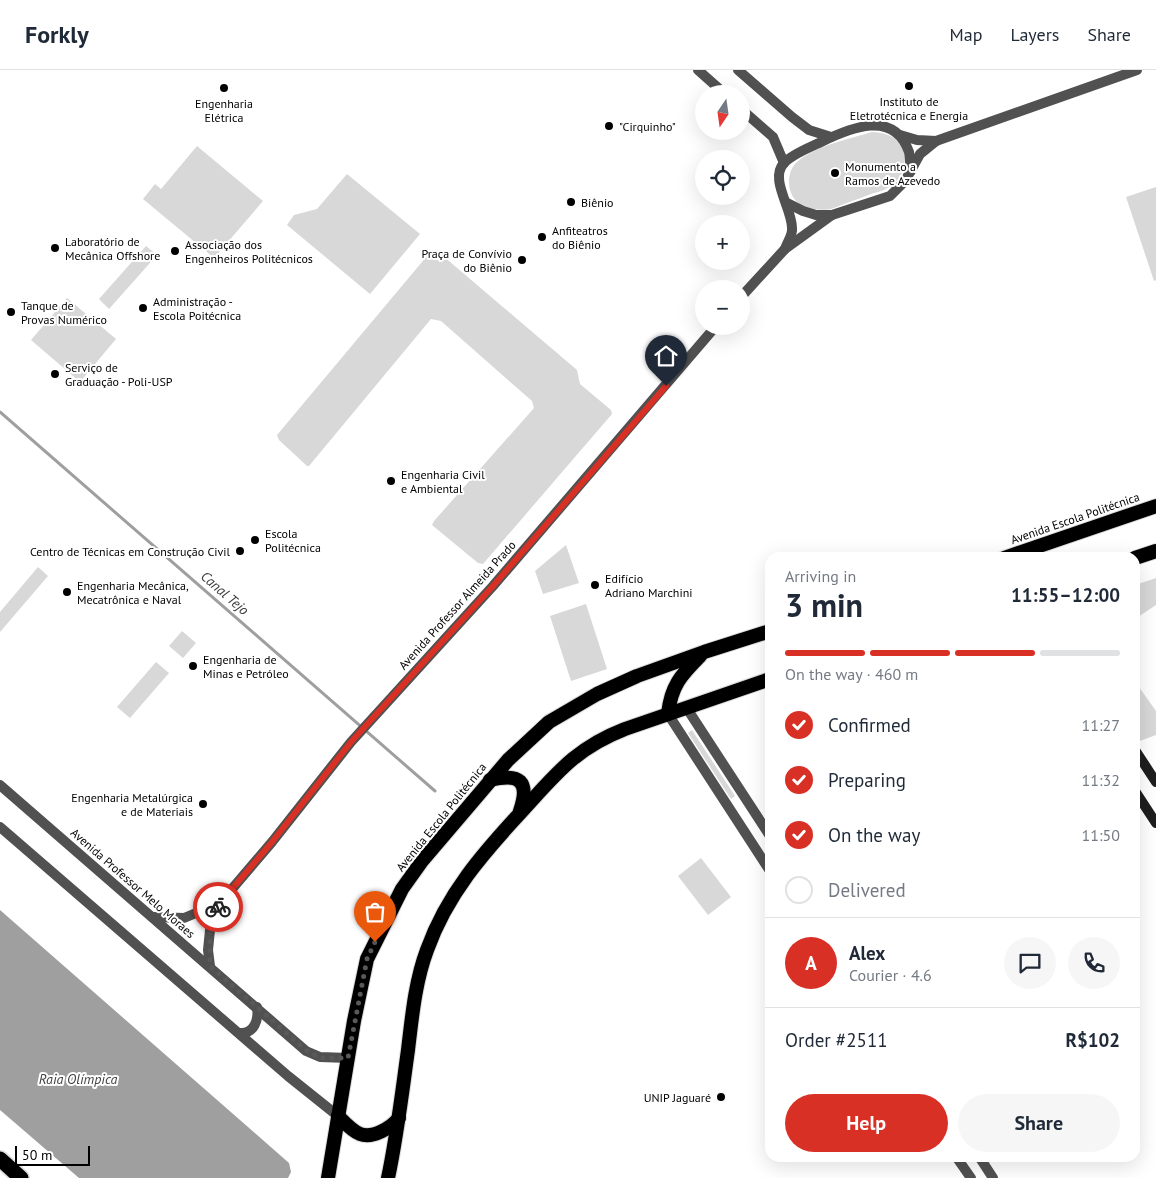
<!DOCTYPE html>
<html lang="en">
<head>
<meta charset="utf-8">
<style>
	:root { --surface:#fff; --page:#f6f6f7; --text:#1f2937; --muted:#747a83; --line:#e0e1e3; --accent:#d93025 }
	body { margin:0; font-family:"PT Sans",sans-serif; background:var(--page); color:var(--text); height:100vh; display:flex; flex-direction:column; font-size:19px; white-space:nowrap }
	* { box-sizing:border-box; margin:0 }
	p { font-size:16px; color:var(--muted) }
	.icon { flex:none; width:28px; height:28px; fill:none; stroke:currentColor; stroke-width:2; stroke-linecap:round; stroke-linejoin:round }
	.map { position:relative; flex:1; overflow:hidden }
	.drawer { position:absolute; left:765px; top:482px; width:375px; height:610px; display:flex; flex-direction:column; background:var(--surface); border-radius:15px; box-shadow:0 5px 20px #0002 }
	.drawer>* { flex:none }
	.needle { width:32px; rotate:193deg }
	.buttons { position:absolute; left:695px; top:15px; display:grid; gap:10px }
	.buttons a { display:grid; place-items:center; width:55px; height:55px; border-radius:50%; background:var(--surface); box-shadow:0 5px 20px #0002; font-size:25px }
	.scale { position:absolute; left:15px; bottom:12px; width:75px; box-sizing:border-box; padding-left:5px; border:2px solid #000; border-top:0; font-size:14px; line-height:18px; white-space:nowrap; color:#000; -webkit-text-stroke:4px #fff; paint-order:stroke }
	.pin { position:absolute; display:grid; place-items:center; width:42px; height:42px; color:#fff; margin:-51px -21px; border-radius:50% 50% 50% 0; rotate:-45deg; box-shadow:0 0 5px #0007 }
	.pin .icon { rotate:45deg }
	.courier { position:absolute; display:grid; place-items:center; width:50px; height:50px; margin:-25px; border:4px solid #d93025; border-radius:50%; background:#fff; color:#222; box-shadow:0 1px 6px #0007 }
	.headline em { font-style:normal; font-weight:800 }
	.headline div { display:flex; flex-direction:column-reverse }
	.headline { display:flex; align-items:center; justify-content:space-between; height:85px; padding:0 20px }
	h1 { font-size:32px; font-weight:800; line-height:38px }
	.bar { display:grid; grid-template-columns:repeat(4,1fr); gap:8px 5px; align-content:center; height:60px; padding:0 20px }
	.bar i { height:6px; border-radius:4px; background:var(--line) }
	.bar .selected { background:var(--accent) }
	.bar p { grid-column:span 4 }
	.line { display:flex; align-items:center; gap:12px; padding:0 20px; border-top:1px solid var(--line) }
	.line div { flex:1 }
	.round { display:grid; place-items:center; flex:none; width:52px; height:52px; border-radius:26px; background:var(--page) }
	ol { padding:0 20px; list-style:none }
	li { display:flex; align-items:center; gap:15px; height:55px }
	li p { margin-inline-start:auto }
	li .icon { padding:5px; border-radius:50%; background:var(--accent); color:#fff; stroke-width:4 }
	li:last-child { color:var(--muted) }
	li i { width:28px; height:28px; border:2px solid var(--line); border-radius:50% }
	.primary-button { display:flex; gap:10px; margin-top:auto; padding:10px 20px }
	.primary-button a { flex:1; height:58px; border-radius:30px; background:var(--accent); color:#fff; font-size:20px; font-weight:800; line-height:58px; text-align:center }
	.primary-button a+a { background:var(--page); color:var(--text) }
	header { display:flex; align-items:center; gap:30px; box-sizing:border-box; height:70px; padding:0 25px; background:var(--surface); border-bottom:1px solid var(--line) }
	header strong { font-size:24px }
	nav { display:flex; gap:28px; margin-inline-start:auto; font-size:18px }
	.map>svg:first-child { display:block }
	.green { fill:#d8d8d8 }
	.water { fill:#9f9f9f }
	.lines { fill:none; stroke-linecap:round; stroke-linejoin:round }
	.stream { stroke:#9f9f9f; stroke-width:3 }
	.trunk-casing { stroke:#dbdbdb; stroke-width:16 }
	.motorway-casing { stroke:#dbdbdb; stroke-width:18 }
	.tertiary { stroke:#515151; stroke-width:10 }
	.secondary { stroke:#1e1e1e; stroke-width:10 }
	.trunk { stroke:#000; stroke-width:14 }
	.motorway { stroke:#000; stroke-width:15 }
	.done { stroke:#595959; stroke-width:5; stroke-dasharray:0 9 }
	.route { stroke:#d93025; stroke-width:6 }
	.poi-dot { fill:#000; stroke:#fff; stroke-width:2 }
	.labels { text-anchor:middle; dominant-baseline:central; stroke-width:4; stroke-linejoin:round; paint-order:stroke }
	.poi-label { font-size:12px; fill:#000; stroke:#fff; text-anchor:start }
	.street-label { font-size:12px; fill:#000; stroke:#fff }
	.water-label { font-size:14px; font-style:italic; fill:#404040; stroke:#fff }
</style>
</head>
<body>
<header>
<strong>Forkly</strong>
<nav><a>Map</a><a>Layers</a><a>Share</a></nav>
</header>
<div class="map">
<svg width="1156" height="1108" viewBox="0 0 1156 1108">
	<rect width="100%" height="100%" fill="#fff"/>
	<!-- green -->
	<g class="green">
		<path d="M872,62C886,63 898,66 903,80C908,94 902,110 889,117C884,121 877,122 871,124C858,129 844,134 831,139C821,141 805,139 797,132C787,122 786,103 796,93C814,76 849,69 872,62Z"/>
		<polygon points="197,76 263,131 214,188 143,129 155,114 161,119"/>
		<polygon points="347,104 420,164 370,224 287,155 294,145 317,139"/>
		<polygon points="1156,117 1156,210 1154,211 1126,127"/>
		<polygon points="146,176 157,185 109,239 99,229"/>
		<polygon points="432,180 436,180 577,300 580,314 611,340 612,344 483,494 478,493 432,455 434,451 534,338 532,331 441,251 431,249 309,396 307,396 279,370 277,365"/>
		<polygon points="67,228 116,269 80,312 31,270"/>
		<polygon points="566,475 579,513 543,524 535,501"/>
		<polygon points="38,497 48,506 0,562 0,542"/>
		<polygon points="1156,508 1156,535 1135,549 1135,515"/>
		<polygon points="586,534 607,599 571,611 550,546"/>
		<polygon points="182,561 196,573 183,588 169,576"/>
		<polygon points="156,592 169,603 130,648 117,637"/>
		<polygon points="1139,617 1156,641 1156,665 1140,671 1135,663 1135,620"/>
		<polygon points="692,660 735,726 731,729 688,663"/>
		<polygon points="701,788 731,827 708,845 678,806"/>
	</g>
	<!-- water -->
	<polygon class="water" points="0,840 289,1093 291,1102 288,1108 79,1108 0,1040"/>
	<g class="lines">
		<!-- stream -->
		<polyline class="stream" points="0,342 435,721"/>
		<!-- trunk casing -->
		<g class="trunk-casing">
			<g id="trunk">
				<polyline points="1004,488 1156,436"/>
				<polyline points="1135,488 1156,481"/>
				<path d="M668,644C671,616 681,605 700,586"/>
				<path d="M490,710C520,703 530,711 520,741"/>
				<path d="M338,1046C344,1052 352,1061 360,1064C373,1069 392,1057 399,1048"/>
				<polyline points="328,1108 354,951 367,889 402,819 422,791 508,690 549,652 597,624 637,606 704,582 770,561"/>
				<path d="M388,1108C397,1066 402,1023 408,980C412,947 415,912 427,880C447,824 483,783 523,740C557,703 576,678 625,659L770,609"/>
			</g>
		</g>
		<!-- motorway casing -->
		<g class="motorway-casing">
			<polyline id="motorway" points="0,1089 21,1108"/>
		</g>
		<!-- tertiary -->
		<g class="tertiary">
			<polyline points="698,0 725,24"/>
			<polyline points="738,0 792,47 809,60 831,67"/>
			<polyline points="741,39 773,67 784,93"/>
			<polyline points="900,65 917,70 936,71 1137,0"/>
			<polyline points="787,133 803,141 816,145 832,145 890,126 905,111 920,84 936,71"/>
			<path d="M785,179C787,172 793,165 792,158C792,138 769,109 784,93C792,84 811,77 821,72C850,58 894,39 909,82C910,87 910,95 911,101"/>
			<polyline points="741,227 785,179 832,145"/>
			<polyline points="686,637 770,766"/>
			<polyline points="668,644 770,801"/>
			<polyline points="0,715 306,981 320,987 348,988"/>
			<polyline points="0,757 288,1006 338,1046"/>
			<polyline points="154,847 184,848 220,833"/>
			<polyline points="210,896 208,880 210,860 220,833 272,772 351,672 493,516 716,256"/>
			<path d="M240,963C254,964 259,950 257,937"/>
			<polyline points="957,1088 971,1108"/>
			<polyline points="980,1088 993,1108"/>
		</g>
		<!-- secondary -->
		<g class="secondary">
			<polyline points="1135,680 1156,712"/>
			<polyline points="1135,721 1156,753"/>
		</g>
		<!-- trunk -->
		<use href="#trunk" class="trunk"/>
		<!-- motorway -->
		<use href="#motorway" class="motorway"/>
	</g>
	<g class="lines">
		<!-- done -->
		<polyline class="done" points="218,837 210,860 210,896 306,980 320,988 348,988 367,889 375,872"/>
		<!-- route -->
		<polyline class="route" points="218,837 220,833 272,772 351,672 493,516 666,316"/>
	</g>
	<!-- markers -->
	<g class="poi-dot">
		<circle cx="909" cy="16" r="5"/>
		<circle cx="224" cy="18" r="5"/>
		<circle cx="609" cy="56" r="5"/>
		<circle cx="835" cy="103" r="5"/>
		<circle cx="571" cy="132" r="5"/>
		<circle cx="542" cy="167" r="5"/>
		<circle cx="55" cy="178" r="5"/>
		<circle cx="175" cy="181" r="5"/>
		<circle cx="522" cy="190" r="5"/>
		<circle cx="143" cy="238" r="5"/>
		<circle cx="11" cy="242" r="5"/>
		<circle cx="55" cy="304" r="5"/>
		<circle cx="391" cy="411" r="5"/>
		<circle cx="255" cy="470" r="5"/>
		<circle cx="240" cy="481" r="5"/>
		<circle cx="595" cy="515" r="5"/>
		<circle cx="67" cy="522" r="5"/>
		<circle cx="193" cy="596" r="5"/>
		<circle cx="203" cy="734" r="5"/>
		<circle cx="721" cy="1027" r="5"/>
	</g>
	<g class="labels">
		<!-- poi labels -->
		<g class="poi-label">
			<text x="909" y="31" text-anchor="middle">Instituto de<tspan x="909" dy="14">Eletrotécnica e Energia</tspan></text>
			<text x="224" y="33" text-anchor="middle">Engenharia<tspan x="224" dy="14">Elétrica</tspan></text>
			<text x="619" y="56">"Cirquinho"</text>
			<text x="845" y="96">Monumento a<tspan x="845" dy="14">Ramos de Azevedo</tspan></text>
			<text x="581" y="132">Biênio</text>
			<text x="552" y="160">Anfiteatros<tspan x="552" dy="14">do Biênio</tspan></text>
			<text x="65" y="171">Laboratório de<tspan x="65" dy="14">Mecânica Offshore</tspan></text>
			<text x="185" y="174">Associação dos<tspan x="185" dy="14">Engenheiros Politécnicos</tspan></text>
			<text x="512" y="183" text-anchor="end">Praça de Convívio<tspan x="512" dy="14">do Biênio</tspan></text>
			<text x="153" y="231">Administração -<tspan x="153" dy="14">Escola Poitécnica</tspan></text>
			<text x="21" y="235">Tanque de<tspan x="21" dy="14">Provas Numérico</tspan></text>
			<text x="65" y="297">Serviço de<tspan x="65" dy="14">Graduação - Poli-USP</tspan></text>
			<text x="401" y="404">Engenharia Civil<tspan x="401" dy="14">e Ambiental</tspan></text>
			<text x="265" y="463">Escola<tspan x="265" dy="14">Politécnica</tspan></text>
			<text x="230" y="481" text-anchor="end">Centro de Técnicas em Construção Civil</text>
			<text x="605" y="508">Edifício<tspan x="605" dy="14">Adriano Marchini</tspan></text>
			<text x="77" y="515">Engenharia Mecânica,<tspan x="77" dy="14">Mecatrônica e Naval</tspan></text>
			<text x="203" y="589">Engenharia de<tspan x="203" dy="14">Minas e Petróleo</tspan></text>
			<text x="193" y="727" text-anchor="end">Engenharia Metalúrgica<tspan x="193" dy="14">e de Materiais</tspan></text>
			<text x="711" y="1027" text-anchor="end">UNIP Jaguaré</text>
		</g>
		<!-- street labels -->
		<g class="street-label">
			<text transform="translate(1075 448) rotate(-19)">Avenida Escola Politécnica</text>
			<text transform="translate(457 535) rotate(-48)">Avenida Professor Almeida Prado</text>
			<text transform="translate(441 747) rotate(-51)">Avenida Escola Politécnica</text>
			<text transform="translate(133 813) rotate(41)">Avenida Professor Melo Moraes</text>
		</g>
		<!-- water labels -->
		<g class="water-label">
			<text transform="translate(225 523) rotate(41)">Canal Tejo</text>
			<text x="78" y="1009">Raia Olímpica</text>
		</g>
	</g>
</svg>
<div class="buttons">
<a><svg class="needle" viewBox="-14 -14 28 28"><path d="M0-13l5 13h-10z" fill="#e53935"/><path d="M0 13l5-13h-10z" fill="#747a83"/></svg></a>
<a><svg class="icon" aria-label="locate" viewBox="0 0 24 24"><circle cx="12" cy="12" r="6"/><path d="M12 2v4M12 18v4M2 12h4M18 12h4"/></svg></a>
<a>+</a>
<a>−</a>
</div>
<div class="scale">50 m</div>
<div class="pin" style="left:375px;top:872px;background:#ea580c"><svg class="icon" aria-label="bag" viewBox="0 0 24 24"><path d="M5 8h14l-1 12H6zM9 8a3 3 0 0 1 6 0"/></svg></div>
<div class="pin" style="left:666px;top:316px;background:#1f2937"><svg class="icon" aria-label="home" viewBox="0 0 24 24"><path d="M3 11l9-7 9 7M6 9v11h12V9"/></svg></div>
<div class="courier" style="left:218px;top:837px"><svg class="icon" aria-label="bike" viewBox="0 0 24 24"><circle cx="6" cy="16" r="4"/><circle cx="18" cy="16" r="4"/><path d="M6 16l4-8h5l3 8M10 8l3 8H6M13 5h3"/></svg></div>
<section class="drawer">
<div class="headline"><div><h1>3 min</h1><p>Arriving in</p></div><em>11:55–12:00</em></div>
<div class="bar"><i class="selected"></i><i class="selected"></i><i class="selected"></i><i></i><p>On the way · 460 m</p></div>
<ol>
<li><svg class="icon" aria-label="check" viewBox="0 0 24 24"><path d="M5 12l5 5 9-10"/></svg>Confirmed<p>11:27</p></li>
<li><svg class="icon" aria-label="check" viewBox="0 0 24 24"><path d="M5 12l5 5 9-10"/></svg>Preparing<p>11:32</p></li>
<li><svg class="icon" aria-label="check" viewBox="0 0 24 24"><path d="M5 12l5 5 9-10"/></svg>On the way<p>11:50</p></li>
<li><i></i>Delivered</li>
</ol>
<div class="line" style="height:90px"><b class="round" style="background:var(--accent);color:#fff">A</b><div><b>Alex</b><p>Courier · 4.6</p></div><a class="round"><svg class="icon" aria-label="chat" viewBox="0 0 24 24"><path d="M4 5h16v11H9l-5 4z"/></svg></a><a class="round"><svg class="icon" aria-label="phone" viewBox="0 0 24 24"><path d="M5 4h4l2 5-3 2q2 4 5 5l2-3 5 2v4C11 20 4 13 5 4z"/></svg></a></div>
<div class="line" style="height:65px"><div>Order #2511</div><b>R$102</b></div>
<div class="primary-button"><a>Help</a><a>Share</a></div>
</section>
</div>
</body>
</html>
